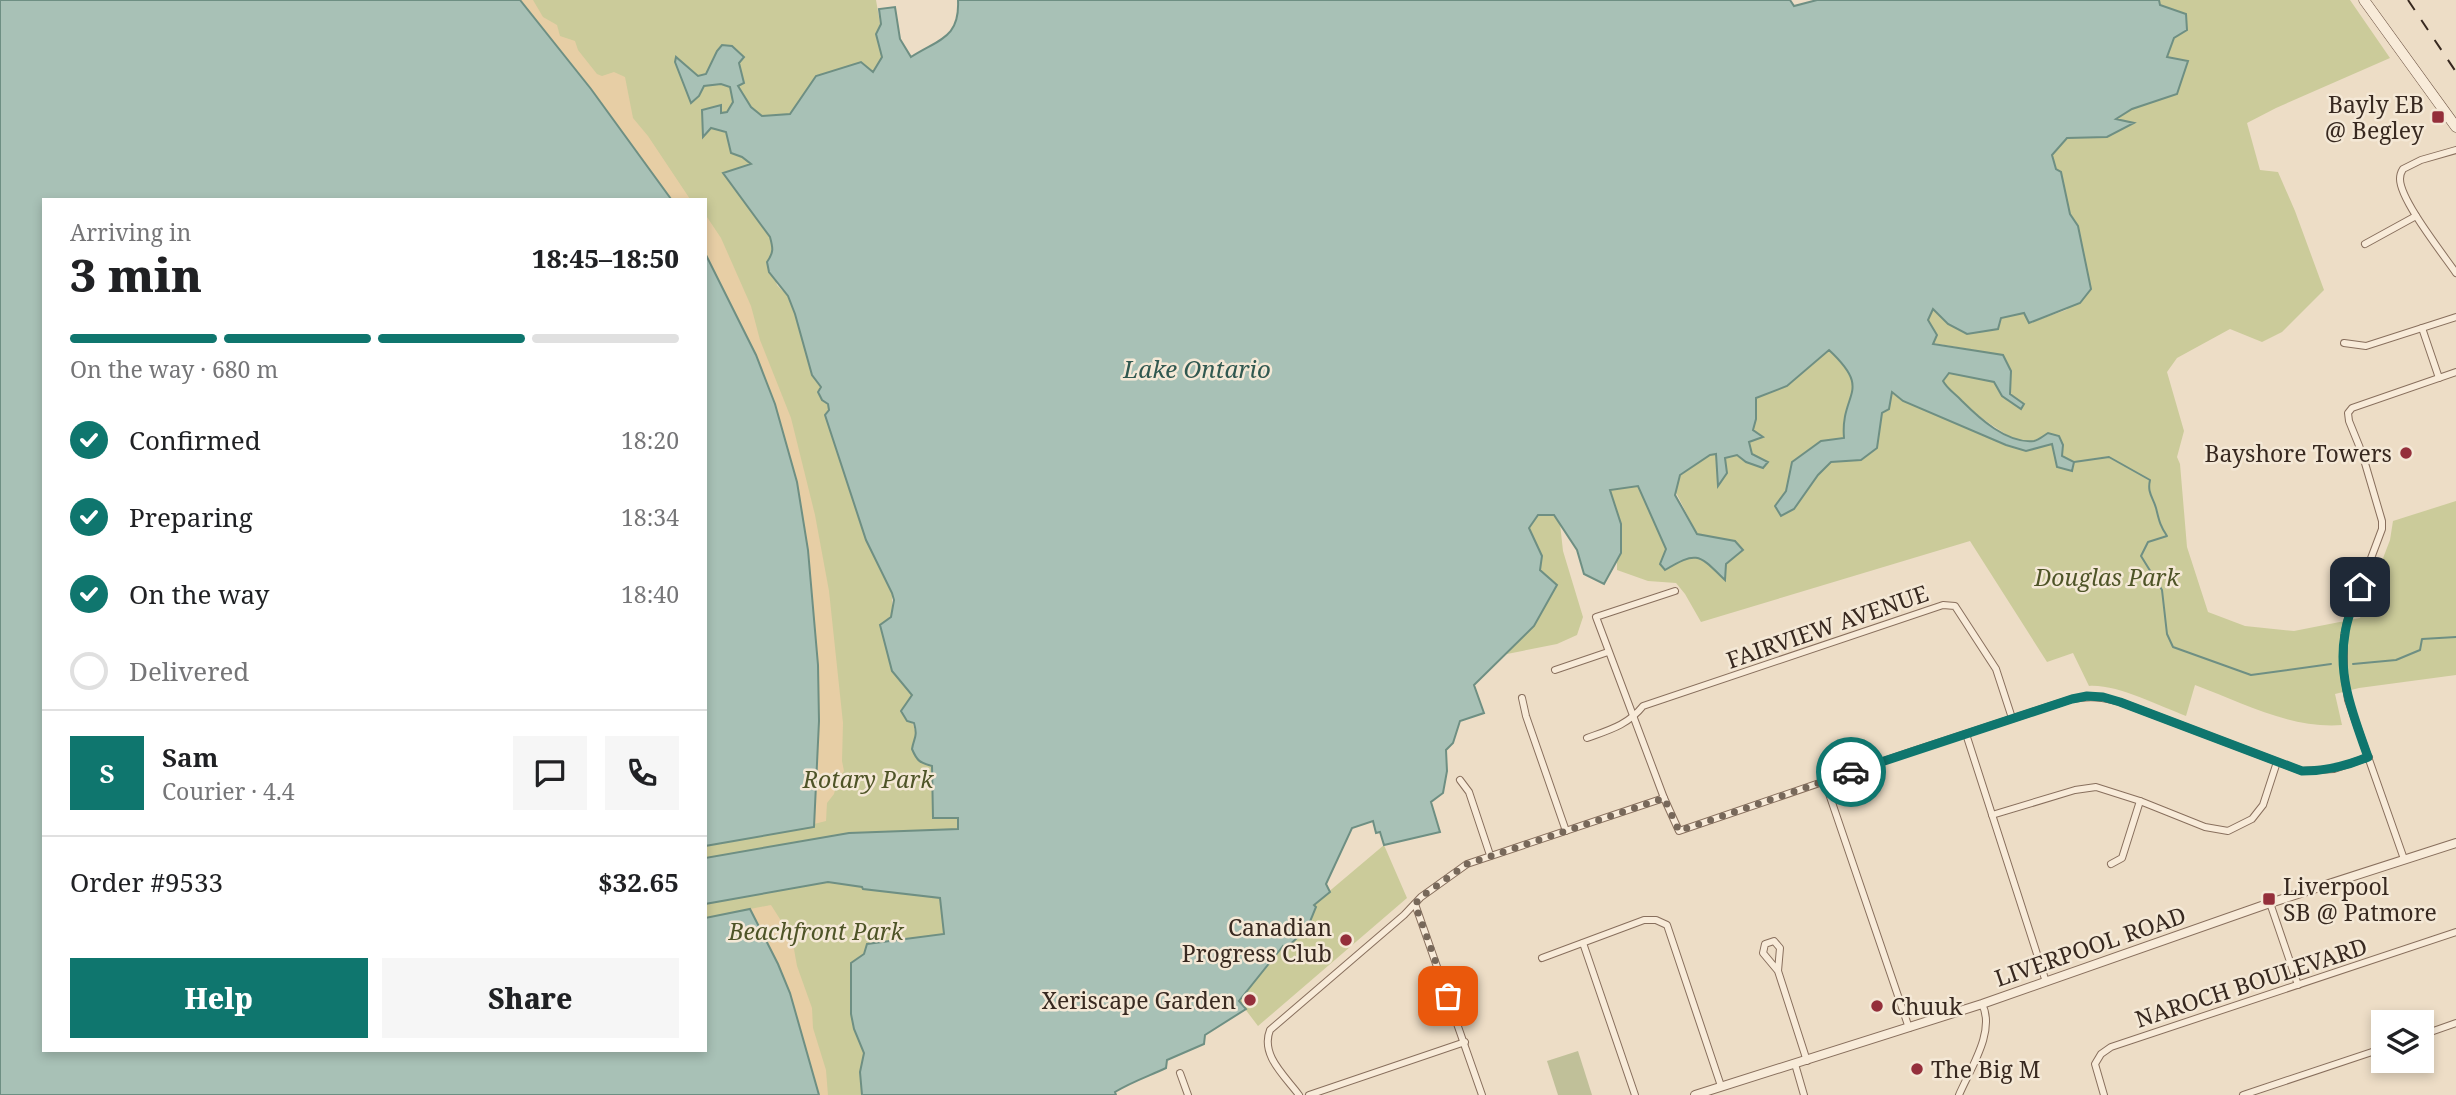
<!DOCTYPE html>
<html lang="en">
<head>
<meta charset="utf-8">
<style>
	:root { --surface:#fff; --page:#f6f6f6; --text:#202124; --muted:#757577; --line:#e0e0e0; --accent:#0f766e }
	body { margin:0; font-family:"Noto Serif",serif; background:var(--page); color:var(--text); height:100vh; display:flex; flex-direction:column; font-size:26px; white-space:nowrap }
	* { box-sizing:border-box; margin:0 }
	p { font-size:23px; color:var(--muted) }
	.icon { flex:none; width:38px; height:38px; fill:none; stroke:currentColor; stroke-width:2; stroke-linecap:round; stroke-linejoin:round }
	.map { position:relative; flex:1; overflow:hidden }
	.sheet { position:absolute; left:42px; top:198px; width:665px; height:854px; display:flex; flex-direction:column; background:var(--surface); border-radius:0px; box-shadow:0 4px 10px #0003 }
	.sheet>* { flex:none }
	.fabs { position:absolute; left:2371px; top:1010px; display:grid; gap:14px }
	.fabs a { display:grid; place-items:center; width:63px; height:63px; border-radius:0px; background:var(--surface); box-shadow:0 4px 10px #0003; font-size:35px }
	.pin { position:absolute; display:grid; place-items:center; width:60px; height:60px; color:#fff; margin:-30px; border-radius:14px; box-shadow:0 4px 10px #0006 }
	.courier { position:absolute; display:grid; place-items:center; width:70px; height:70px; margin:-35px; border:5px solid #0f766e; border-radius:50%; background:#fff; color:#222; box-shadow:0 2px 9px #0007 }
	.headline em { font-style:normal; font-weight:800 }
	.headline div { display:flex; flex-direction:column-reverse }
	.headline { display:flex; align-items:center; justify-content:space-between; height:119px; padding:0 28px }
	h1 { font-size:46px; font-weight:800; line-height:52px }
	.bar { display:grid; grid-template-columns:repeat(4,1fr); gap:10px 7px; align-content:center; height:84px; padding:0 28px }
	.bar i { height:9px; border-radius:5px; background:var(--line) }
	.bar .selected { background:var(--accent) }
	.bar p { grid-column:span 4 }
	.line { display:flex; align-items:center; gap:18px; padding:0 28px; border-top:2px solid var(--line) }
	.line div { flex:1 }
	.round { display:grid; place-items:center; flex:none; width:74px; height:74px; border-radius:0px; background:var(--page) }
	ol { padding:0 28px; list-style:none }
	li { display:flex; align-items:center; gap:21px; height:77px }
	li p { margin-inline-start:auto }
	li .icon { padding:7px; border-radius:50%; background:var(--accent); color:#fff; stroke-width:4 }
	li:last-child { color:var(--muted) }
	li i { width:38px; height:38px; border:4px solid var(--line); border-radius:50% }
	.action { display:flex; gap:14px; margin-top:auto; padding:14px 28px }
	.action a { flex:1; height:80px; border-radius:0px; background:var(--accent); color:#fff; font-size:28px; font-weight:800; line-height:80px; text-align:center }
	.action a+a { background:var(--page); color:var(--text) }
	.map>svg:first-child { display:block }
	.green { fill:#cbcb9a }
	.sand { fill:#e7cea5 }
	.cemetery { fill:#c0c099 }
	.water { fill:#a8c1b6; stroke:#6e8f83; stroke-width:2 }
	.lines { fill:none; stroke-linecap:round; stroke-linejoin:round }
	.stream { stroke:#6e8f83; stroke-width:2 }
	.minor-casing { stroke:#886f5d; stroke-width:8 }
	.tertiary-casing { stroke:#886f5d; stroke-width:10 }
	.secondary-casing { stroke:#6a5040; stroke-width:11 }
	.minor { stroke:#f8ebd9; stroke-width:6 }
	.tertiary { stroke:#f8ebd9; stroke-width:8 }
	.secondary { stroke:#f8ebd9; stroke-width:10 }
	.rail { stroke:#382920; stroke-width:2; stroke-dasharray:12 12; stroke-linecap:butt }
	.done { stroke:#77685a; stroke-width:7; stroke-dasharray:0 12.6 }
	.route { stroke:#0f766e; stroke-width:9 }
	.poi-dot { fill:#942f3b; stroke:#f4e8d6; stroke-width:2.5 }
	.labels { text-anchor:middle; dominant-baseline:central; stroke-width:5; stroke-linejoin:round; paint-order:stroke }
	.poi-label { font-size:23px; fill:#382920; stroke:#f4e8d6; text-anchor:end }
	.park-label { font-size:23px; font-style:italic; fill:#4e5427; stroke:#f4e8d6 }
	.street-label { font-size:23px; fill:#382920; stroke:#f4e8d6 }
	.water-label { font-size:24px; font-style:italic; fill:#305850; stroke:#f4e8d6 }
</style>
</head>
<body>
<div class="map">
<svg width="2456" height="1095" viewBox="0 0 2456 1095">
	<rect width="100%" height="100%" fill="#edddc6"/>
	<!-- green -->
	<g class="green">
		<path d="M520,0H876L887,65L755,214L770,237L774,249L770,257L777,285L788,296L795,314L812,375L821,388L819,392L822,400L828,403L829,410L825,415L866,540L892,593V671L912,695V722L917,736L913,743C916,757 917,762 932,766L933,818H958L959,829L849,833L705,858V846L814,826L815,765L756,355L705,253V200L671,199Z"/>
		<path d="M2154,0H2350L2390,58L2276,108L2247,123L2260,170L2278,172L2295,211L2324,290L2282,332L2262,342L2230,329L2177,358L2167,372L2184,431L2177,457L2180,464L2187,547L2208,612L2245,626L2294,631L2360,618L2390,540L2393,521L2456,501V675L2359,688L2335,694L2342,725C2291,729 2243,703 2195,685L2186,716C2159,706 2117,684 2089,686L2073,653L2047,662L1970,541L1701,622L1685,594L1676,583L1648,581L1617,570V552L1597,483L1628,464L1697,534L1663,467L1744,390L1812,315L1882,413L1889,409L1891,392L2013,439C1995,427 1978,417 1962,401C1955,394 1948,391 1943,381L1949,373L1995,382L2002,396L2023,404L2010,394L2011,371L2003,355L1933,343L1928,320L1933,309L1949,324L1967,334L1997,329L2001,318L2024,313L2029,323L2066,310L2091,289L2078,226L2070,214L2067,199L1998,195L2067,138L2115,119L2132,109L2177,94L2166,57L2174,38L2158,19Z"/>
		<polygon points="1556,487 1563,551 1583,617 1577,635 1557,644 1502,655 1509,549"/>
		<polygon points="1384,845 1407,898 1258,1026 1239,1001 1283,946 1287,948 1307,929 1313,905"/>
		<polygon points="828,882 862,887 864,889 940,897 944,934 867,944 864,954 851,963 851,1014 854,1029 864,1053 860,1072 862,1095 819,1095 750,910 705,918 705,904"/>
	</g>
	<!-- sand -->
	<g class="sand">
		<polygon points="520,0 533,0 543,17 557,25 560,36 575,41 578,50 597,74 602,76 614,72 625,77 633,118 648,136 690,199 671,199 591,89"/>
		<polygon points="705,214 721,238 751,306 760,340 791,418 815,515 829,591 843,723 842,761 844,771 837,782 834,794 827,803 826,821 814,824 815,765 808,550 797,482 775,404 756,355 705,253"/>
		<polygon points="771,905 792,938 797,966 812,1008 813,1028 826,1070 828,1095 819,1095 790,993 778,964 750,909"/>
	</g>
	<!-- cemetery -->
	<polygon class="cemetery" points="1578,1051 1592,1095 1558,1095 1547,1061"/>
	<!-- water -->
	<g class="water">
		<polygon points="0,0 520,0 591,89 671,199 44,200 44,1050 705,1050 705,918 750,909 778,964 790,993 819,1095 0,1095"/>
		<path d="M958,0H1790L1794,6L1817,0H2159L2160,5L2186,14L2187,30L2174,38L2167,57L2188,61L2177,94L2132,109L2116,119L2134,123L2107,137L2067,138L2052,155L2056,169L2061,172L2070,214L2078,226L2091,289L2080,303L2029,323L2024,313L2001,318L1998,329L1967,334L1948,324L1933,309L1928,320L1937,335L1933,344L2003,355L2011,371L2010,394L2024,404L2021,409L2002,396L1994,382L1949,373L1943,381C1948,390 1955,393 1962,401C1979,418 2007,444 2034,441C2039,440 2043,436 2048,433L2059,436L2063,445L2062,456L2074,462L2072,471L2057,467L2052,444L2026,451L2006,445L1903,401L1892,392L1889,409L1882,413L1877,448L1861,460L1831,462L1818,475L1794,509L1781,516L1775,506L1786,491L1792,462L1821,441L1844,438C1840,392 1874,392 1829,350L1787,386L1756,398V419L1753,430L1763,437L1749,442L1752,454L1768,462L1763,468L1746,462L1737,455L1725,458L1727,473L1718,486L1716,454L1710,455L1680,475L1675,495L1697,534L1735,541L1743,550L1726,564L1725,580C1699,555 1698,550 1665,570L1660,564L1666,549L1638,486L1610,490L1621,524V553L1604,584L1584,574L1577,550L1554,515H1538L1529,528L1542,556L1540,570L1557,585L1534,626L1474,685L1484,713L1460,721L1453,743L1446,750L1447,771L1443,793L1431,802L1440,832L1384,845L1380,832L1376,833L1373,821L1352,828L1326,884L1330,892L1314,905L1316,907L1307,929L1286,948L1283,946L1239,1001L1246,1009L1205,1035L1204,1044L1167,1060L1166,1068C1149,1076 1131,1082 1115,1092L1116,1095H862L860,1072L864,1053L854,1029L851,1014V963L864,954L867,944L944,934L940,898L863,889L862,887L828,882L705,904V858L849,833L958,829V818H933L932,766C920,763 917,761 912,749C914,737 918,737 914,723L907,721L901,711L912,695L892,671L880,625L891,617L894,600L892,593L866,540L825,415L829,410L828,404L822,400L818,392L821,387L812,375L795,314L788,296L769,272L767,262C774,252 773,248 770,237L723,173L751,164L742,157L731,153L726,132L711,128L703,137L702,110L721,105V113L727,112L733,102L730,87L721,84L704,86L699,96L691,103L675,62L676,57L698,76L706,74L717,51L722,45L732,46L744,57L739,63L744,83L738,86L751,107L762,116L790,114L816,76L861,62L873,72L882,57L876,34L881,24L879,9L895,7L900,39L911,57C939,39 960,38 958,0Z"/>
		<polygon points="705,253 756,355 775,404 797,482 808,550 818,665 819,721 814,827 705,846"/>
	</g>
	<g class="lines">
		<!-- stream -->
		<g class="stream">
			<path d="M2074,462L2109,457L2150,480C2147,493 2153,497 2156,508C2159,520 2160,526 2167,536L2148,542L2141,556L2162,590L2167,634L2173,647L2251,675L2331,664"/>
			<polyline points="2353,664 2396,660 2420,650 2422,639 2456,637"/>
		</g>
		<!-- minor casing -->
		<g class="minor-casing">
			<g id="minor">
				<path d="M2456,150L2421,160L2403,169C2401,172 2400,175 2400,179C2400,200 2443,254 2456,273"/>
				<polyline points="2365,244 2416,216"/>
				<polyline points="2422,328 2439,378"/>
				<polyline points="2344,343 2366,346 2456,317"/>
				<path d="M1675,591L1596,617L1664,798L1679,831L1913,751L2072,699C2090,696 2103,697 2120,702L2302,771L2334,769L2369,757"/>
				<polyline points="1555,670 1608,652"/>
				<polyline points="1522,698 1526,716 1566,831"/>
				<polyline points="1966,734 2046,982"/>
				<path d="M1587,738C1609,730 1628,725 1643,706L1943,605L1955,606L1996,669L2012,718"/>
				<polyline points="1460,780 1469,792 1490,855"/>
				<polyline points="1825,782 1909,1028"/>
				<polyline points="1992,815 2075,790 2096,787 2140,801 2205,827 2228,831 2252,819 2263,805 2277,762"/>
				<polyline points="2404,859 2348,700 2344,674 2344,636 2347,622 2382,529 2382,521 2362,453 2349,421 2348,413 2352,408 2456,372"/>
				<polyline points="2111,864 2122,858 2140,801"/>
				<polyline points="2270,903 2298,985"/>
				<polyline points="1415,904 1482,1095"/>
				<polyline points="1583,943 1635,1095"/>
				<polyline points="1542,958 1644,920 1656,920 1667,925 1721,1086"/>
				<polyline points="1778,971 1780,948 1774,941 1765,944 1763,953 1778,971 1807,1061"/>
				<polyline points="2422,1035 2456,1023"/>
				<polyline points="1795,1064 1804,1095"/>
				<polyline points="1180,1073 1188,1095"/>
				<path d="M1299,1095C1285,1076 1260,1055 1270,1030L1404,915L1421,897L1467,864L1664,798"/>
				<polyline points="1309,1095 1465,1042"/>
				<path d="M1959,1095C1970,1069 1996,1031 1982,1004"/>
				<polyline points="2104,1095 2095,1064 2101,1054 2111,1047 2456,932"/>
				<polyline points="2243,1095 2384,1048"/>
			</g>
		</g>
		<!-- tertiary casing -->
		<g class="tertiary-casing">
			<polyline id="tertiary" points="1695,1095 1982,1004 2270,903 2456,843"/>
		</g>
		<!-- secondary casing -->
		<g class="secondary-casing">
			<polyline id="secondary" points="2364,0 2456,127"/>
		</g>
		<!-- minor -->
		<use href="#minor" class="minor"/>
		<!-- tertiary -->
		<use href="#tertiary" class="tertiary"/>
		<!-- secondary -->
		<use href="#secondary" class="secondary"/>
		<!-- rail -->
		<polyline class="rail" points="2408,0 2456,72"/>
	</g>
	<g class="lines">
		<!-- done -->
		<polyline class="done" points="1448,996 1415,904 1421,897 1467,864 1664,798 1679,831 1851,772"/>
		<!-- route -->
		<path class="route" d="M1851,772L2072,699L2087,696L2103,697L2120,702L2302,771C2326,771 2347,766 2368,757C2354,717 2337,677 2345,634C2347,617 2354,602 2360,587"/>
	</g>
	<!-- markers -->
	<g class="poi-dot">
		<rect x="2431" y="110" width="14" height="14" rx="3.5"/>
		<circle cx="2406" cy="453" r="7"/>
		<rect x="2262" y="892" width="14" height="14" rx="3.5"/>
		<circle cx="1346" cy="940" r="7"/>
		<circle cx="1250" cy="1000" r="7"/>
		<circle cx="1877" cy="1006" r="7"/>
		<circle cx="1917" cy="1069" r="7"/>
	</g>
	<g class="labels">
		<!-- poi labels -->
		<g class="poi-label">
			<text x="2424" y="104">Bayly EB<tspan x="2424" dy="26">@ Begley</tspan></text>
			<text x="2392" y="453">Bayshore Towers</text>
			<text x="2283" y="886" text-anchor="start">Liverpool<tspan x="2283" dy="26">SB @ Patmore</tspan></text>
			<text x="1332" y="927">Canadian<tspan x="1332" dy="26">Progress Club</tspan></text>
			<text x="1236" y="1000">Xeriscape Garden</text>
			<text x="1891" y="1006" text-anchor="start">Chuuk</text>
			<text x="1931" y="1069" text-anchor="start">The Big M</text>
		</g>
		<!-- park labels -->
		<g class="park-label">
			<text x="2107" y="577">Douglas Park</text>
			<text x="868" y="779">Rotary Park</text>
			<text x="816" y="931">Beachfront Park</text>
		</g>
		<!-- street labels -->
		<g class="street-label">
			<text transform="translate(1827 626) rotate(-19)">FAIRVIEW AVENUE</text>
			<text transform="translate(2090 946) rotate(-19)">LIVERPOOL ROAD</text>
			<text transform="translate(2251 982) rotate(-18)">NAROCH BOULEVARD</text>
		</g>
		<!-- water labels -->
		<g class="water-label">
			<text x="1197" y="368">Lake Ontario</text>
		</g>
	</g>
</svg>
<div class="fabs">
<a><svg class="icon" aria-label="layers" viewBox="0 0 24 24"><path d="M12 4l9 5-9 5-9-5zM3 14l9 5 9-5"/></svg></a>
</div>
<div class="pin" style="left:1448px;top:996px;background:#ea580c"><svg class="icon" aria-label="bag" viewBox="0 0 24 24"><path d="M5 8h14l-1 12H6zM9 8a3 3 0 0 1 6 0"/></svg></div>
<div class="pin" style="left:2360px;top:587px;background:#1f2937"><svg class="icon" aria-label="home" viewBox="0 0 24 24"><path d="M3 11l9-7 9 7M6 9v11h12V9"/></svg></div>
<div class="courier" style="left:1851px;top:772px"><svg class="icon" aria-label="car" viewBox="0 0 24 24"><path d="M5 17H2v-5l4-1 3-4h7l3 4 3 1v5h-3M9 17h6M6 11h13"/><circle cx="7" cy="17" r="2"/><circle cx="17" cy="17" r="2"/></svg></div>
<section class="sheet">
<div class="headline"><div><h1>3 min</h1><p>Arriving in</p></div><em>18:45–18:50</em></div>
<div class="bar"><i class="selected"></i><i class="selected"></i><i class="selected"></i><i></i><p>On the way · 680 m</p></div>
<ol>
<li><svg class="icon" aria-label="check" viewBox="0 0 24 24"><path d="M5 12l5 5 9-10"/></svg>Confirmed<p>18:20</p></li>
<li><svg class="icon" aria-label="check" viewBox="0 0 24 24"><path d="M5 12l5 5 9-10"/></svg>Preparing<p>18:34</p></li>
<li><svg class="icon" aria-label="check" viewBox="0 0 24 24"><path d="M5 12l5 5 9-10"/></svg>On the way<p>18:40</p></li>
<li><i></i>Delivered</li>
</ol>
<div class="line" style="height:126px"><b class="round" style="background:var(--accent);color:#fff">S</b><div><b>Sam</b><p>Courier · 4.4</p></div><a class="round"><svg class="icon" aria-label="chat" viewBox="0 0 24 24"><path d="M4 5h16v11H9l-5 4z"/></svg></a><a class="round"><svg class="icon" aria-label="phone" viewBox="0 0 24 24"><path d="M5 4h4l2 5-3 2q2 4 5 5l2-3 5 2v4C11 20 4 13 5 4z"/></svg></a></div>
<div class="line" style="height:91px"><div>Order #9533</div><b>$32.65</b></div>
<div class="action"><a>Help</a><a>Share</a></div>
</section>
</div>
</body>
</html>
